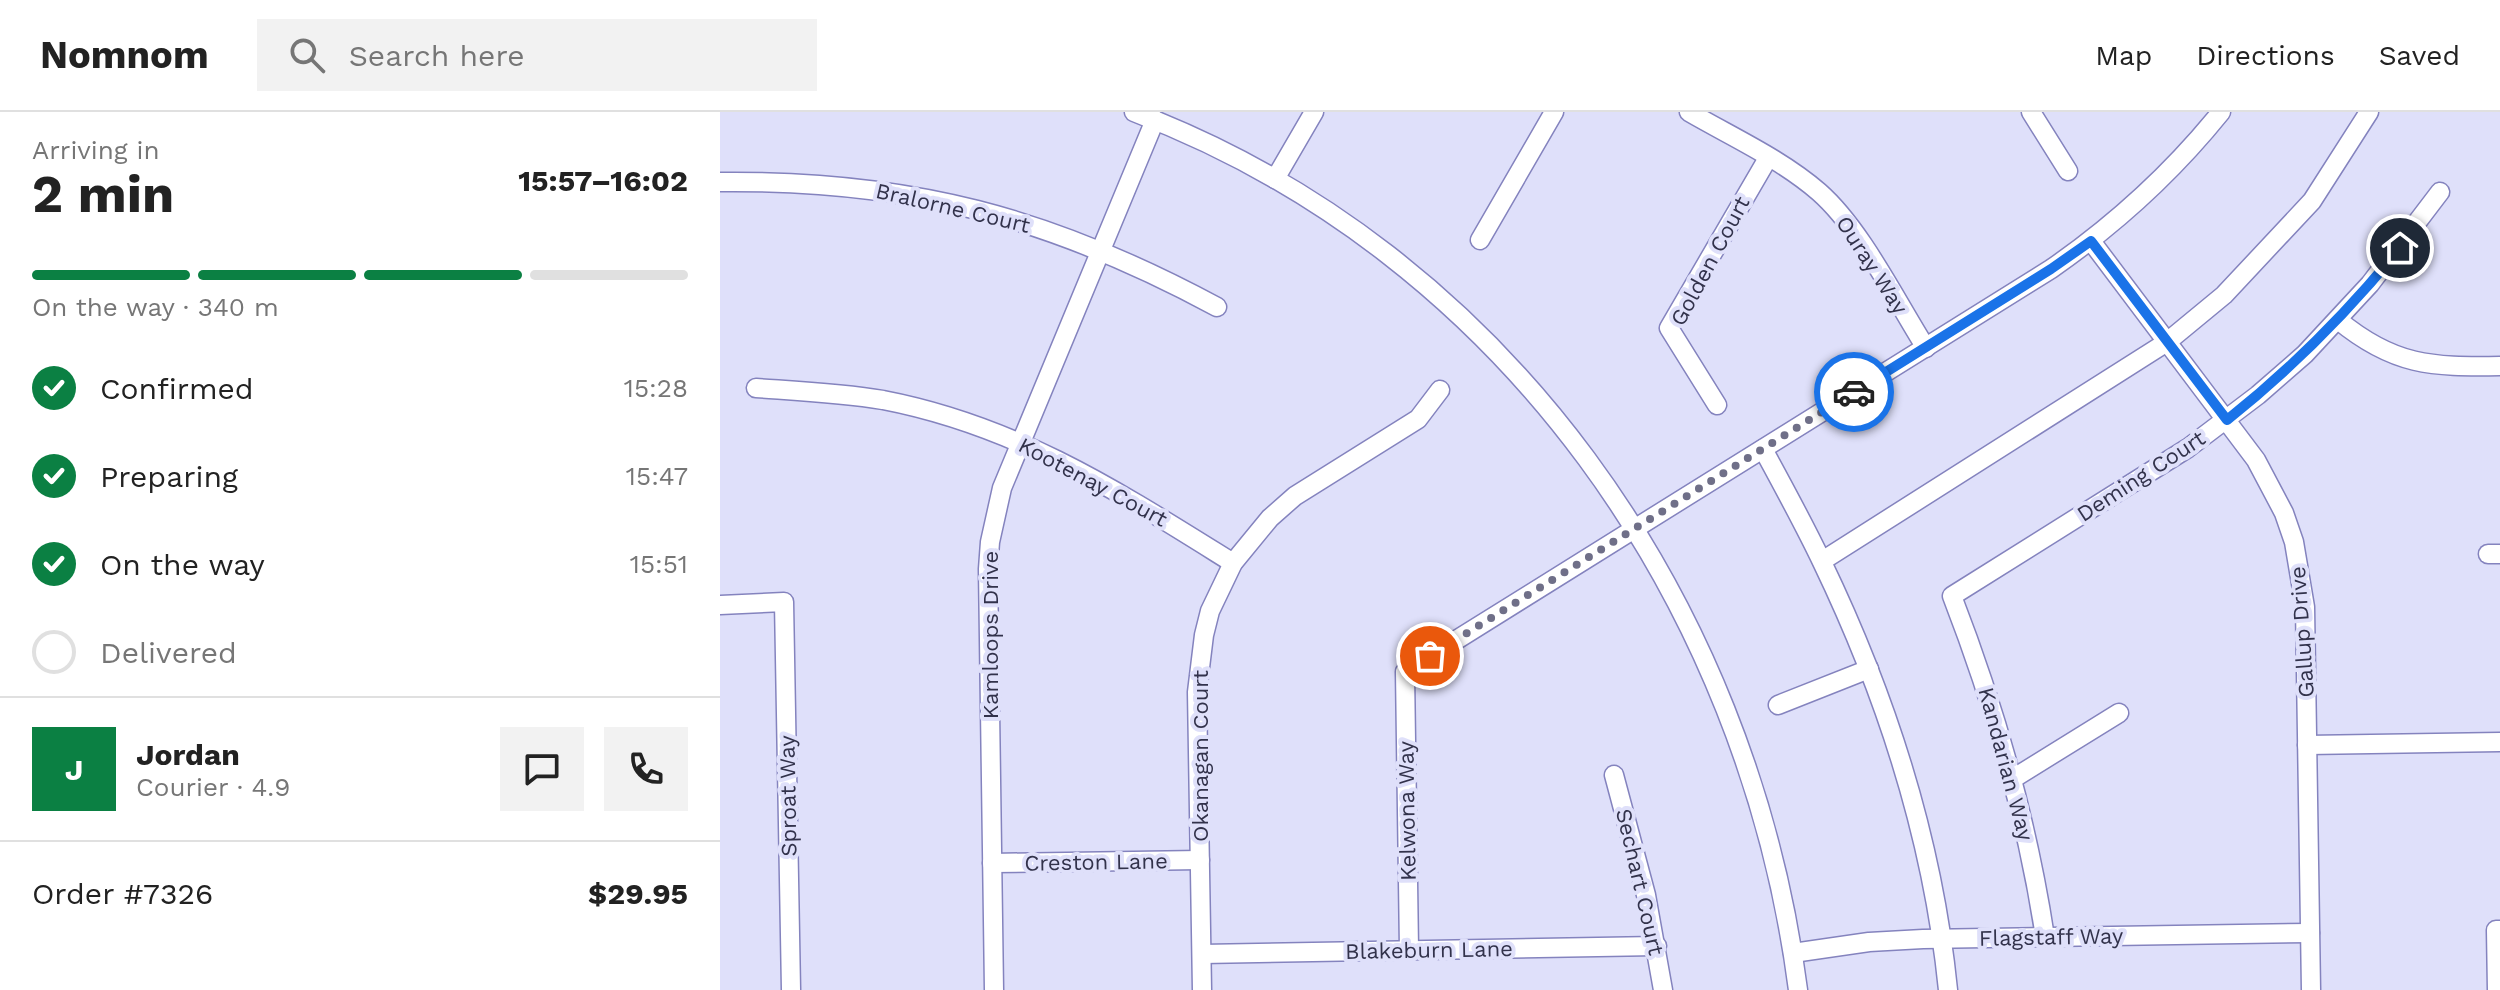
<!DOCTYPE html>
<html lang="en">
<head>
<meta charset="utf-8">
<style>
	:root { --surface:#fff; --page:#f2f2f2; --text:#222; --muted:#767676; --line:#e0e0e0; --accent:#0b8043 }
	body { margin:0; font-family:"Work Sans",sans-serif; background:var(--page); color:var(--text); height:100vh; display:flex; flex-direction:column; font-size:30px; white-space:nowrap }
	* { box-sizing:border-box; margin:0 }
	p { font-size:26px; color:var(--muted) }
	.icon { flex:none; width:44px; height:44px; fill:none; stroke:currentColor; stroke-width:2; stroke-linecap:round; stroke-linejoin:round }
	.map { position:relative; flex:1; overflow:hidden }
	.panel { display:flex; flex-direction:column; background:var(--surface); width:720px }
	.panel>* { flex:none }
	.pin { position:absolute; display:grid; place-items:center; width:68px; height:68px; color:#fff; margin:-34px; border:4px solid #fff; border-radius:50%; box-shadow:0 2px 8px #0007 }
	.courier { position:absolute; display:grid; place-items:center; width:80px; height:80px; margin:-40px; border:6px solid #1a73e8; border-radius:50%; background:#fff; color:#222; box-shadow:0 2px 10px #0007 }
	.summary em { font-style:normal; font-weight:700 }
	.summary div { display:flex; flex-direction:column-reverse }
	.summary { display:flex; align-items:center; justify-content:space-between; height:136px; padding:0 32px }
	h1 { font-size:52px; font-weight:700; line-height:60px }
	.bar { display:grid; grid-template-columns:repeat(4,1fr); gap:12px 8px; align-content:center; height:96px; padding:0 32px }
	.bar i { height:10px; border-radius:6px; background:var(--line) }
	.bar .on { background:var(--accent) }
	.bar p { grid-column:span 4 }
	.line { display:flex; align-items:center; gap:20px; padding:0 32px; border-top:2px solid var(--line) }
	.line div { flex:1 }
	.round { display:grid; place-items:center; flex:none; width:84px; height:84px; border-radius:0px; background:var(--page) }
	ol { padding:0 32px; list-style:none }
	li { display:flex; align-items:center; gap:24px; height:88px }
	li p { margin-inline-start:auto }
	li .icon { padding:8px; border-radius:50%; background:var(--accent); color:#fff; stroke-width:4 }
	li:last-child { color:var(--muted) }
	li i { width:44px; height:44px; border:4px solid var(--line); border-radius:50% }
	header { display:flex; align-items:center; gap:48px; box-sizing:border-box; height:112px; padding:0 40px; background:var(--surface); border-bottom:2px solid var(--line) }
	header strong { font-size:38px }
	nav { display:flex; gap:44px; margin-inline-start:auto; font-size:28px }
	.search { width:560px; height:72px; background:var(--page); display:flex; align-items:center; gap:20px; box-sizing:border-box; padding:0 28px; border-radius:0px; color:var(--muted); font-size:30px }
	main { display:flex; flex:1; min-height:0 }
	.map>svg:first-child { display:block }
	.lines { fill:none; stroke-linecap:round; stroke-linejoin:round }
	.minor-casing { stroke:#8483be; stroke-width:21 }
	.minor { stroke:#fff; stroke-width:18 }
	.done { stroke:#6f6f88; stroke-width:8; stroke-dasharray:0 14.4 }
	.route { stroke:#1a73e8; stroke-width:10 }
	.labels { text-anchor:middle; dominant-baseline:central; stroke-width:8; stroke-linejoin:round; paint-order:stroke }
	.street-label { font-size:22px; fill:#32324b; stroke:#dfe0fa }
</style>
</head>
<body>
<header>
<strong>Nomnom</strong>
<div class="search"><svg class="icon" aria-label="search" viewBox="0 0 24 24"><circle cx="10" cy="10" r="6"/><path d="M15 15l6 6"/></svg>Search here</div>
<nav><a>Map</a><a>Directions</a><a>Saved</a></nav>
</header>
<main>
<section class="panel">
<div class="summary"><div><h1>2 min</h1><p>Arriving in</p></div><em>15:57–16:02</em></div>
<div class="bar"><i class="on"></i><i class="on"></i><i class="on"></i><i></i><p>On the way · 340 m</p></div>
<ol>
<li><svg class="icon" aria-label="check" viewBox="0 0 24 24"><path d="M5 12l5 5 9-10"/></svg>Confirmed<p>15:28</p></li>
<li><svg class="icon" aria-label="check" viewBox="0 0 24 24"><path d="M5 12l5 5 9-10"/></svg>Preparing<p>15:47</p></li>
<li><svg class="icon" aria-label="check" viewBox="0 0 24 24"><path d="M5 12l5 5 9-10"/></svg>On the way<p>15:51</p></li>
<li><i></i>Delivered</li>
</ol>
<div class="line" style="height:144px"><b class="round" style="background:var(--accent);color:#fff">J</b><div><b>Jordan</b><p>Courier · 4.9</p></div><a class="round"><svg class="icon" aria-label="chat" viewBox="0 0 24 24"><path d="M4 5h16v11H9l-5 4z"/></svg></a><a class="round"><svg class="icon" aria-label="phone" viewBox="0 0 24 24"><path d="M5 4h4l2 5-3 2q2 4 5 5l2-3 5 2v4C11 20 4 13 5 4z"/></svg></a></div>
<div class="line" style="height:104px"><div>Order #7326</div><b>$29.95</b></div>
</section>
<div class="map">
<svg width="1780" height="878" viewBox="0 0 1780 878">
	<rect width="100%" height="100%" fill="#dfe0fa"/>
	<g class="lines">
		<!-- minor casing -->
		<g class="minor-casing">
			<g id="minor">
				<path d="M414,0C785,141 1028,490 1078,878"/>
				<path d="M969,0C1012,25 1061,47 1099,80C1141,117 1175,187 1206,236"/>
				<polyline points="1311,0 1348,59"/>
				<polyline points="555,67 594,0"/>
				<path d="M0,70C190,68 330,105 497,195"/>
				<polyline points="760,128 834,0"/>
				<polyline points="1371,129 1536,348 1564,401 1574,430 1585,495 1591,878"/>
				<path d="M1618,208C1674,254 1711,255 1780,254"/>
				<path d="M36,276C78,279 121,281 163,288C298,314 399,380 513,451"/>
				<polyline points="997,293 949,216 1048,46"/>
				<path d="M1043,337C1063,374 1084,412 1102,450C1167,585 1213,728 1228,878"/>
				<polyline points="1768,442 1780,442"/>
				<polyline points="1102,449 1447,230 1504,183 1592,89 1649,0"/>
				<polyline points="0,493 64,490 71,878"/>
				<polyline points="1058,593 1149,557"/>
				<polyline points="1587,633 1780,630"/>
				<polyline points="894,663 926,783 943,878"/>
				<polyline points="1294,666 1399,601"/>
				<polyline points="272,751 480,748"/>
				<path d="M1325,825C1307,707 1275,595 1232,484L1468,336L1538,283L1585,242L1650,172L1720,80"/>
				<path d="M689,838L685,560L1331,157C1396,112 1451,62 1501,0"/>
				<polyline points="1073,841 1149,830 1203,827 1590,821"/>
				<polyline points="482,842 937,834"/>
				<polyline points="274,878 268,457 270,430 282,376 435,8"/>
				<polyline points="482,878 477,580 484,523 490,499 513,451 550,406 575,384 698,307 720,278"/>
				<polyline points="1777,878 1776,818 1780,818"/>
			</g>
		</g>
		<!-- minor -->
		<use href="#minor" class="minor"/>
	</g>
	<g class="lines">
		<!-- done -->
		<polyline class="done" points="710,544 1134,280"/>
		<!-- route -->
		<path class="route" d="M1134,280L1331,157L1371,129L1507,308C1571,257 1628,200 1680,136"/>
	</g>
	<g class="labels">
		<!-- street labels -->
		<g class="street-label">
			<text transform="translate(233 96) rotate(13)">Bralorne Court</text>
			<text transform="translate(990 149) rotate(-62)">Golden Court</text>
			<text transform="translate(1152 153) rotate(57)">Ouray Way</text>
			<text transform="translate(1421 364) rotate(-33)">Deming Court</text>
			<text transform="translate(373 370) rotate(28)">Kootenay Court</text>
			<text transform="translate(1582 520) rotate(-94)">Gallup Drive</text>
			<text transform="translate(270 523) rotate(-90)">Kamloops Drive</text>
			<text transform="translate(480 644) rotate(-90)">Okanagan Court</text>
			<text transform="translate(1286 652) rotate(75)">Kandarian Way</text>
			<text transform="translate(68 684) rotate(-91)">Sproat Way</text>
			<text transform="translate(687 699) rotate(-91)">Kelwona Way</text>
			<text transform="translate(376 750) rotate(-1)">Creston Lane</text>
			<text transform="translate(920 770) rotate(77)">Sechart Court</text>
			<text transform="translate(1331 825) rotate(-1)">Flagstaff Way</text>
			<text transform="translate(709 838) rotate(-1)">Blakeburn Lane</text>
		</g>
	</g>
</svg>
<div class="pin" style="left:710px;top:544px;background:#ea580c"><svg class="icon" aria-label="bag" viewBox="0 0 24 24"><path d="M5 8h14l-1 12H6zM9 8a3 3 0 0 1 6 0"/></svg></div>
<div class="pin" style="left:1680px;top:136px;background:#1f2937"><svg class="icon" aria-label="home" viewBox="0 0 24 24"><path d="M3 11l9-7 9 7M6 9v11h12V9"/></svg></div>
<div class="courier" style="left:1134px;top:280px"><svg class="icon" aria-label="car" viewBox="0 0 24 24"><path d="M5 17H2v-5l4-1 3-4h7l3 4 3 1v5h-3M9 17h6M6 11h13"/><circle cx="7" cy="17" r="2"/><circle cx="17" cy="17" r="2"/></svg></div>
</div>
</main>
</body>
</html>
